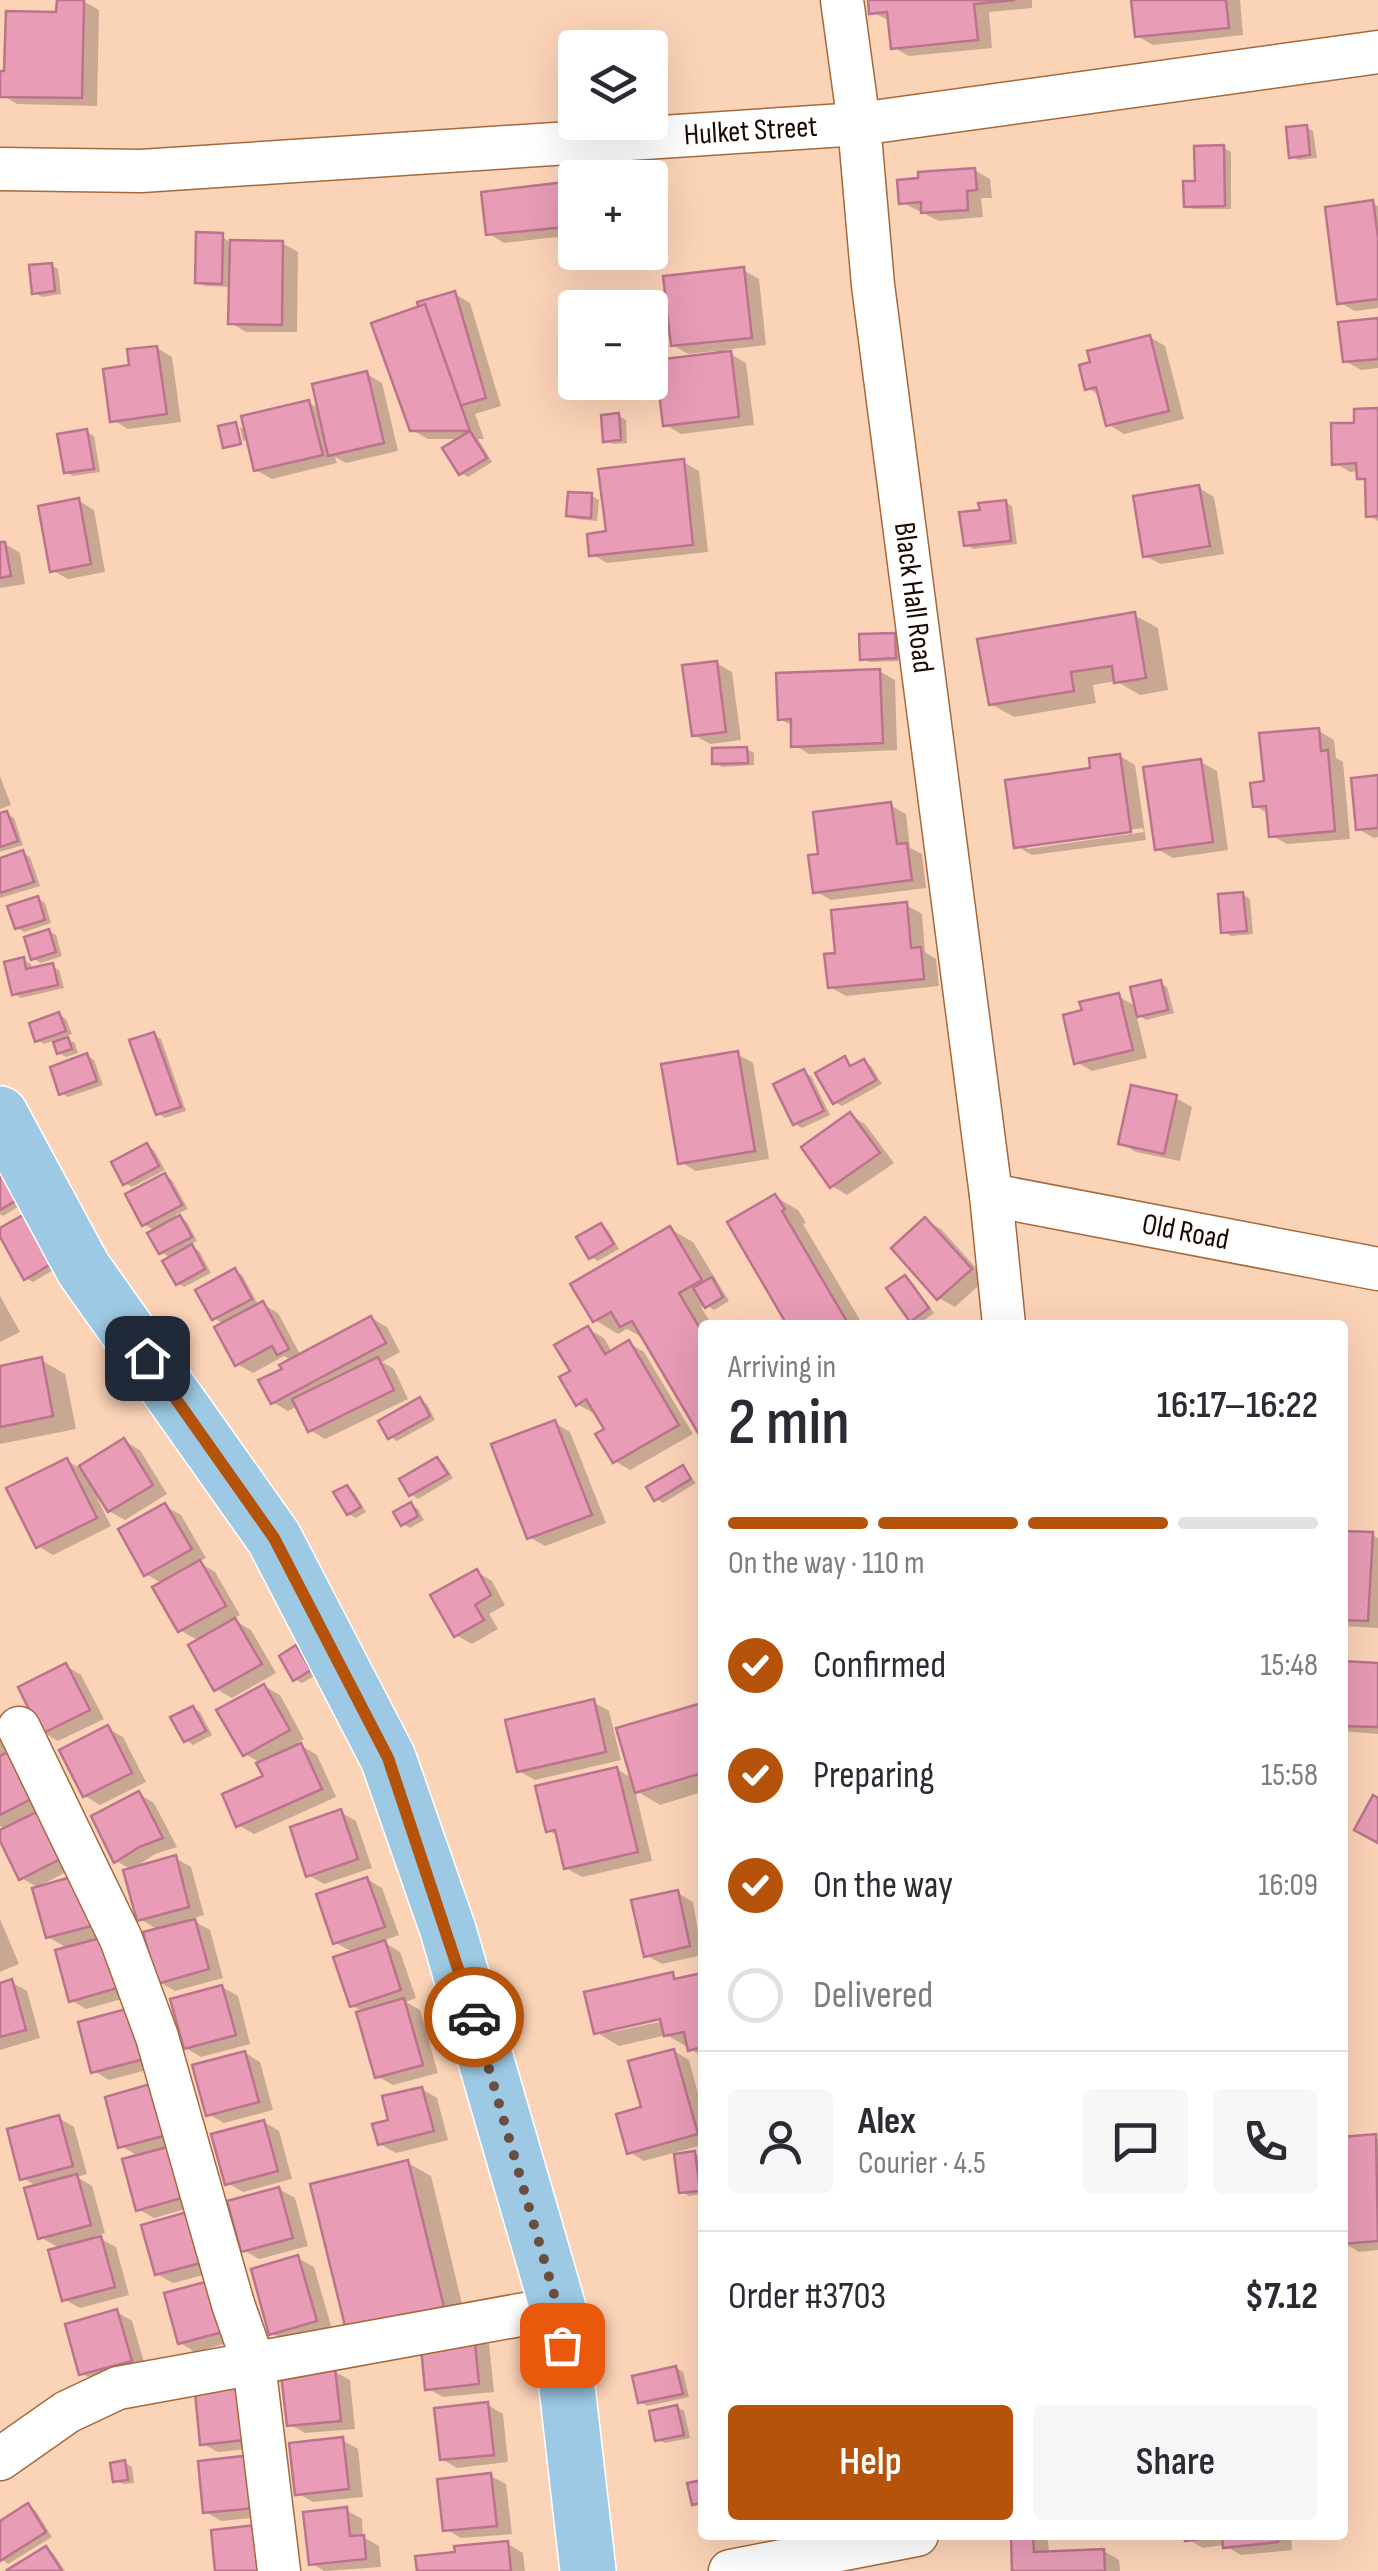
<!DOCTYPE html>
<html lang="en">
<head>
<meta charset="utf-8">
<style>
	:root { --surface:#fff; --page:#f7f7f7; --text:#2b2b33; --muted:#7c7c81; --line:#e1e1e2; --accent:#b45309 }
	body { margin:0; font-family:"Sofia Sans Condensed",sans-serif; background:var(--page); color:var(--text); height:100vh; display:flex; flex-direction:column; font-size:38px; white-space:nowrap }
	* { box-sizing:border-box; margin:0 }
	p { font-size:32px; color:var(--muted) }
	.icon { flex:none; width:55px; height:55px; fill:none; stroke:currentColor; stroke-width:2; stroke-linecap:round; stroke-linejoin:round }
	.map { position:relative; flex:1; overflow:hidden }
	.sheet { position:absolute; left:698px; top:1320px; width:650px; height:1220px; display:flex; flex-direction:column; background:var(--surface); border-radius:10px; box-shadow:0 10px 40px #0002 }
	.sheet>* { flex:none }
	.controls { position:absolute; left:558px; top:30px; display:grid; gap:20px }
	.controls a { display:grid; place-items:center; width:110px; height:110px; border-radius:10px; background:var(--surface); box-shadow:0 10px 40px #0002; font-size:50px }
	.pin { position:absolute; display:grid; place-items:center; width:85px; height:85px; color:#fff; margin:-42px; border-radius:20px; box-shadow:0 5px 15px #0006 }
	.courier { position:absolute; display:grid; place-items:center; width:100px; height:100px; margin:-50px; border:8px solid #b45309; border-radius:50%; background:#fff; color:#222; box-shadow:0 2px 12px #0007 }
	.overview em { font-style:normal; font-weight:600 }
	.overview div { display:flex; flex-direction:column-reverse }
	.overview { display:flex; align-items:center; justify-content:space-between; height:170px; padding:0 30px }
	h1 { font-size:65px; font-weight:600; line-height:75px }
	.bar { display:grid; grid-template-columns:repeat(4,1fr); gap:15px 10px; align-content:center; height:120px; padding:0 30px }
	.bar i { height:12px; border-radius:8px; background:var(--line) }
	.bar .current { background:var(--accent) }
	.bar p { grid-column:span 4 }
	.line { display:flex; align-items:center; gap:25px; padding:0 30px; border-top:2px solid var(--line) }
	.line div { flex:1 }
	.round { display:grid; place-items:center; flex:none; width:105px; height:105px; border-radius:10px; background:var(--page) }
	ol { padding:0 30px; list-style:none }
	li { display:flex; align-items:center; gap:30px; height:110px }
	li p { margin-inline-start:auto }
	li .icon { padding:10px; border-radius:50%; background:var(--accent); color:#fff; stroke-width:4 }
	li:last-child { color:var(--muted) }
	li i { width:55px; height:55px; border:5px solid var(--line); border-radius:50% }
	.action { display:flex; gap:20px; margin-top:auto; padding:20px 30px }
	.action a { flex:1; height:115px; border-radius:10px; background:var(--accent); color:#fff; font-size:40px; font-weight:600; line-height:115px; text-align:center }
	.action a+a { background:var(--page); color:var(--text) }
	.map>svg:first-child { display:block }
	.shadow { fill:#0003; fill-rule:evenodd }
	.building { fill:#e89cb6; stroke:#bc738d; stroke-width:2.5 }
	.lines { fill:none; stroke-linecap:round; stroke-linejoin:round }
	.minor-casing { stroke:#a46a3c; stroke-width:45 }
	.primary-casing { stroke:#fff; stroke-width:58 }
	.minor { stroke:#fff; stroke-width:42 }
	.primary { stroke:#9dc9e4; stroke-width:55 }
	.done { stroke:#6a4e40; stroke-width:10; stroke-dasharray:0 18 }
	.route { stroke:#b45309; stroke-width:12 }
	.labels { text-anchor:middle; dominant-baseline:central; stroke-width:8; stroke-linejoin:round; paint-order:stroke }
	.street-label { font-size:30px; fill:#1c0700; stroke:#fee3d1 }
</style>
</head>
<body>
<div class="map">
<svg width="1378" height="2571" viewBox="0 0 1378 2571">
	<rect width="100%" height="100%" fill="#fbd3b7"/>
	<!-- shadow -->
	<g class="shadow">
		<polygon points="871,0 1032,0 1032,8 989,12 992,48 909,56 893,47 890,21 872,12"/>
		<polygon points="1133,0 1240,0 1243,35 1153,45 1137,36"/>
		<polygon points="83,1 99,10 97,106 17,104 2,95 59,15"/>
		<polygon points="1306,127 1313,131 1317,158 1298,160 1291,156"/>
		<polygon points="1224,148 1231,152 1231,209 1193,209 1186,205"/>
		<polygon points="974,170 990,179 992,198 981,198 983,217 939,221 901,202"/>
		<polygon points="574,184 575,235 504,243 489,234"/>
		<polygon points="1373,203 1378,206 1378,308 1355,311 1339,302"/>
		<polygon points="222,236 229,242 282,243 298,252 297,332 246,332 231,323 231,287 205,286 198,282"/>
		<polygon points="51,265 58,269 61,294 42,297 35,293"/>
		<polygon points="743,270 759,279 766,345 724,350 746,363 754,425 681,434 666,425 718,356 717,351 688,354 673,345"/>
		<polygon points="455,294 470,303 501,406 475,414 484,439 478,439 492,462 468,477 461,473 463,439 428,439 412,430"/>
		<polygon points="1378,320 1378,368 1361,370 1345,361"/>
		<polygon points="1150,337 1165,346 1184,419 1124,434 1109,425 1101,396 1087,388"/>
		<polygon points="157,348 172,357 181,422 128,429 113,420 132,368"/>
		<polygon points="367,374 382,383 398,451 346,463 335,457 337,463 272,479 256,470 251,446 244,446 254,443 253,439 243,441 240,427 247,431 309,403 320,409"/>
		<polygon points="1378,411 1378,521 1368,515 1367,482 1360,478 1359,471 1350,472 1335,463 1357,425"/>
		<polygon points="619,416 626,420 627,443 613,444 606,440"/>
		<polygon points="86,432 94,436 100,472 73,476 66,472"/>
		<polygon points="683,462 699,471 708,552 607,563 592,554 608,534"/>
		<polygon points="1199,488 1214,497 1224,554 1161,564 1145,556"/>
		<polygon points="592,496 599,500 597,521 576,519 569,515"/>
		<polygon points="79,501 94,510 105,572 68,579 52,570"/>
		<polygon points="1005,502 1012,506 1017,544 973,549 966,544 983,512"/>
		<polygon points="5,544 20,553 25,584 0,588 0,545"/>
		<polygon points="1134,615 1158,628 1168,690 1140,695 1116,681 1093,685 1096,703 1014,717 991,704"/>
		<polygon points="894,635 902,639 902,661 870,662 862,658"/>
		<polygon points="716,663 732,672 741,740 710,744 694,735"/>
		<polygon points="879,671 895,680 897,750 809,754 794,745 793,726 780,719"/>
		<polygon points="1319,731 1334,740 1336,758 1343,762 1350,839 1287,844 1271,835 1269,814 1255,806 1266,783"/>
		<polygon points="747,749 754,753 754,765 722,767 715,763"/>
		<path d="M1120,756L1135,765L1146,840L1032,855L1017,846L1093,770ZM1143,828L1144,832L1027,849V844Z"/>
		<polygon points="1201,762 1217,771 1228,850 1173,858 1157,849"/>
		<polygon points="0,776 11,805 0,809"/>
		<polygon points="1378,778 1378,837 1374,838 1358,829"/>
		<polygon points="890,805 906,814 910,848 922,854 926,888 831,900 815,891 821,857"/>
		<polygon points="7,814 14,818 23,845 0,852 0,816"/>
		<polygon points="23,853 30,857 40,886 0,898 0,860"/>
		<polygon points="1243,894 1250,899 1253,934 1231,936 1224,932"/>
		<polygon points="38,899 45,903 51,923 24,932 17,928"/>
		<polygon points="906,905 922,914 925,952 936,959 939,986 846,996 830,987 838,955"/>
		<polygon points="49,931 56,935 62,956 41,963 34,959"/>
		<polygon points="24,960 31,964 32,970 52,966 59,970 64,988 21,998 14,994"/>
		<polygon points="1160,983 1167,987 1174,1013 1146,1020 1136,1014 1147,1058 1092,1071 1076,1062 1118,996 1137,1007"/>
		<polygon points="59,1015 66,1019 72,1034 64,1037 75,1043 78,1053 66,1057 59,1053 55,1040 44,1044 37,1040"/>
		<polygon points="154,1035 161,1039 186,1111 165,1118 158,1113"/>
		<polygon points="737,1054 753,1063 769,1159 696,1171 680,1162"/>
		<polygon points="87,1056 94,1060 103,1085 68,1097 61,1093"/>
		<polygon points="845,1059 854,1067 864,1061 871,1066 882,1084 842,1106 835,1102"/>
		<polygon points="804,1072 811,1076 830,1115 802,1128 795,1124"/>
		<polygon points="1133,1088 1176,1098 1192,1107 1180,1161 1136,1152 1121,1143"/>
		<polygon points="850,1115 865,1124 894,1163 847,1195 832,1186"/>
		<polygon points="147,1146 154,1150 165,1170 132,1187 125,1183"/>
		<polygon points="0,1159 26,1202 3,1216 0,1214"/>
		<polygon points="165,1176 172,1180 188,1209 175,1215 187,1222 197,1241 189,1245 199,1251 211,1273 184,1287 177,1283 171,1258 161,1252 155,1231 144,1224"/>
		<polygon points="775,1197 798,1210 806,1223 803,1224 863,1325 790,1325"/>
		<polygon points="23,1218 30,1222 57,1268 33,1282 26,1278 0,1232"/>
		<polygon points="925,1220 941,1229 986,1279 955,1307 939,1298 894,1248"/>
		<polygon points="601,1226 608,1230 619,1249 598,1261 591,1257"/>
		<polygon points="670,1229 693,1242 729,1301 714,1310 706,1304 701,1307 712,1325 702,1325 702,1436 646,1339 627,1329 618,1334 595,1320"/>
		<polygon points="235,1271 242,1275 259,1306 262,1304 278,1313 301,1356 371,1318 387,1327 400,1352 382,1362 394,1369 408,1399 325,1439 310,1430 298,1406 288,1411 272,1402 292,1361 284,1356 253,1373 237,1364 224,1324 214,1318"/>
		<polygon points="905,1278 912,1282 934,1313 919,1324 912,1320"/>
		<polygon points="0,1296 20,1332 0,1342"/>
		<polygon points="588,1329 604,1338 612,1352 629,1343 644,1352 693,1434 630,1470 615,1461 608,1431 596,1411 593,1413 577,1404"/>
		<polygon points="41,1360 65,1374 76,1429 0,1444 0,1368"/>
		<polygon points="420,1400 427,1404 435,1420 397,1441 390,1437"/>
		<polygon points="555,1423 570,1432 606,1523 545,1546 529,1537"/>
		<polygon points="124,1441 140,1450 167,1494 125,1520 109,1511 100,1496 97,1498 111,1526 53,1555 38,1546 67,1461 80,1468"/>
		<polygon points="437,1460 444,1464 453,1478 418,1499 411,1494"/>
		<polygon points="683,1468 696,1483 663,1503 656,1499"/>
		<polygon points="347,1487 354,1492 366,1512 356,1518 348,1514"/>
		<polygon points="411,1505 418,1509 424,1520 410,1528 403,1524"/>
		<polygon points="165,1506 181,1515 206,1558 198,1562 215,1572 240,1615 232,1619 251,1630 276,1673 232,1698 216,1689 199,1641 180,1630 163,1584 146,1574"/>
		<polygon points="1342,1533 1372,1535 1378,1538 1378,1628 1342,1626"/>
		<polygon points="477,1572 492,1581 505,1605 489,1614 498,1629 472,1644 456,1635"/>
		<polygon points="296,1648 303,1652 316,1675 302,1683 295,1679"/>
		<polygon points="1342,1664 1378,1666 1378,1734 1342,1731"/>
		<polygon points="66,1666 81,1675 104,1719 58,1741 43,1732"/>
		<polygon points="264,1686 280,1695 304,1739 297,1743 317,1755 336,1797 254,1834 238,1825 266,1777 259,1762 245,1754"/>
		<polygon points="593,1702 609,1711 621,1760 535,1780 519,1771"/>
		<polygon points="702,1705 702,1792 660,1805 635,1790 652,1861 582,1877 566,1868 559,1837 548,1830 617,1769 633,1779 619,1730"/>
		<polygon points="193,1708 200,1712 212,1735 193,1745 186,1740"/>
		<polygon points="0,1714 82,1864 39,1886 40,1888 123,1948 136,1995 86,2009 71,2000 69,1949 48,1937 39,1888 21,1878 0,1836 6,1830 0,1826"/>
		<polygon points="107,1728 123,1737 146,1782 100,1805 85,1796"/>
		<polygon points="139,1794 154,1803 177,1847 155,1854 134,1868 175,1858 191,1867 204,1915 190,1919 210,1930 223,1978 175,1991 159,1982 160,1931 140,1919 132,1870 116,1861"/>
		<polygon points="340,1812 356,1821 372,1868 324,1884 308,1875"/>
		<polygon points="367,1879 382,1888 399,1935 382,1941 400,1952 416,1998 406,2002 420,2010 438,2073 393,2085 377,2076 364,2012 352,2006 354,1953 336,1943"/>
		<polygon points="678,1893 693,1902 702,1955 662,1964 646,1955"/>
		<polygon points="0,1919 19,1964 0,1972"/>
		<path d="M672,1975L682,1980L702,1976V2056L667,2035L619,2046L596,2032ZM672,2014L673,2019L612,2032V2027Z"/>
		<polygon points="11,1982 27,1991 40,2038 0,2050 0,1985"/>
		<polygon points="222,1987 238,1996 250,2044 201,2057 186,2048"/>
		<polygon points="81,2024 158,2067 109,2080 94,2071"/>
		<polygon points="674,2051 689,2060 702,2108 702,2145 644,2161 629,2152 644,2109"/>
		<polygon points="245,2053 260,2062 273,2110 224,2123 208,2114"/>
		<polygon points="422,2089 437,2098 448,2140 396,2153 380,2144 391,2122"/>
		<polygon points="172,2094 203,2204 154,2218 138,2209 140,2157 121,2146"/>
		<polygon points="59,2118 74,2127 87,2174 77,2177 92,2186 105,2233 95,2236 116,2247 129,2295 80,2308 64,2299 61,2249 40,2237 38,2187 23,2178"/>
		<polygon points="264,2122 279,2131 292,2179 243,2192 227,2183"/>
		<polygon points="1375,2137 1378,2139 1378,2250 1359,2252 1344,2243"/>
		<polygon points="695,2154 702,2158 702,2194 689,2196 682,2192"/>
		<polygon points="408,2163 431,2176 466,2320 371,2342"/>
		<polygon points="279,2189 295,2198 308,2246 259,2259 243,2250"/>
		<polygon points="144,2226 222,2270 173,2283 157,2274"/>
		<polygon points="298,2258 314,2267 332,2329 287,2342 271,2333"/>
		<polygon points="167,2295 245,2338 195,2352 180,2343"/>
		<polygon points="117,2312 132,2321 146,2369 97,2382 81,2373"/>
		<polygon points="473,2335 489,2344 494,2392 443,2397 427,2388"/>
		<polygon points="676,2368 683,2372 689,2397 647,2406 640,2402"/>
		<polygon points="334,2371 350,2380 355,2429 305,2433 289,2424"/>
		<polygon points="197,2394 269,2447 218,2452 203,2444"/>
		<polygon points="488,2405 503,2414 508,2462 457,2468 442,2459"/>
		<polygon points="677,2407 684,2411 690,2438 665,2443 657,2439"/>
		<polygon points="342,2440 358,2449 363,2497 313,2502 297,2493"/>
		<polygon points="125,2463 132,2467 134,2483 123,2484 116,2480"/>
		<polygon points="201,2463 272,2516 221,2521 206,2512"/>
		<polygon points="491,2476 506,2484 512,2534 461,2538 446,2529"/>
		<polygon points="28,2506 35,2510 52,2537 8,2564 0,2558 0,2523"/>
		<polygon points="346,2510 362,2519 363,2537 379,2546 381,2567 324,2571 311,2563"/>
		<polygon points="1013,2535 1038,2535 1048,2541 1049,2553 1104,2551 1119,2560 1120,2571 1015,2571"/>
		<polygon points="1187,2535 1291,2535 1292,2550 1241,2555 1224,2545 1203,2548 1187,2539"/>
		<polygon points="508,2544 523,2553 525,2571 419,2571 458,2555"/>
		<polygon points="46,2549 53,2553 65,2571 11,2571"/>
	</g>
	<!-- building -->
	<g class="building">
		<polygon points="57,0 84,0 82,98 0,97 0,71 4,71 6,11 56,12"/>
		<polygon points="868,0 1015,0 974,4 978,40 891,49 887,12 869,14"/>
		<polygon points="1131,0 1226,0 1229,28 1135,37"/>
		<polygon points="1307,125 1310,155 1289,158 1286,127"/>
		<polygon points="1224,145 1225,206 1184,207 1183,181 1195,181 1194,146"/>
		<polygon points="975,168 977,190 967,191 968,210 921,213 921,202 899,204 897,180 918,178 918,172"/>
		<polygon points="574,181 575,226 486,235 481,192"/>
		<polygon points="1373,200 1378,237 1378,299 1337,304 1325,207"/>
		<polygon points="196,232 223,233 222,284 195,283"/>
		<polygon points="230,240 283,241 282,325 228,324"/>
		<polygon points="52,263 55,291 32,294 29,265"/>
		<polygon points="744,267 752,338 671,346 663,276"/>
		<polygon points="455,291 486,398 449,409 417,302"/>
		<polygon points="425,304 470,431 410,431 371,323"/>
		<polygon points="1378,318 1378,359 1343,362 1338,322"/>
		<polygon points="1150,335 1169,411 1106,426 1096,387 1085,390 1079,365 1090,362 1087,351"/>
		<polygon points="157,346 167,414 110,422 103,369 129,365 127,349"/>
		<polygon points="731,351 739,417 663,426 655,360"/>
		<polygon points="367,371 384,443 328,456 312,384"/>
		<polygon points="309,400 323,455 254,471 241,416"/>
		<polygon points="1378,408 1378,516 1366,517 1365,479 1357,479 1356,463 1332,465 1331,423 1354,423 1354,409"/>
		<polygon points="619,413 621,440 603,442 601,415"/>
		<polygon points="236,422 241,444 223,448 218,426"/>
		<polygon points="87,429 94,469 64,473 57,434"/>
		<polygon points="470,431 487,458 459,475 442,448"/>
		<polygon points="684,459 693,545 589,556 587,534 606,531 598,469"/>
		<polygon points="1199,485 1210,546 1143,557 1133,496"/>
		<polygon points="568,492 592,493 591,518 566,516"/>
		<polygon points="79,498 91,564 50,572 38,506"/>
		<polygon points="1006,500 1011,541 964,546 959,512 980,510 978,503"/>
		<polygon points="0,542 5,542 11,576 0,578"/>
		<polygon points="1135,612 1146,678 1114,683 1112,666 1071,672 1074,691 989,705 977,639"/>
		<polygon points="895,633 896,658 860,660 859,634"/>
		<polygon points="717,661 726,732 692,736 682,665"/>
		<polygon points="880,669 883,743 791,747 791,719 778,720 776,673"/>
		<polygon points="1319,728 1321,751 1328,750 1335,831 1269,837 1266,806 1253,807 1250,783 1264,781 1259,733"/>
		<polygon points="747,747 748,763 712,764 712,748"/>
		<polygon points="1120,754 1131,832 1014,848 1005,780 1090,768 1089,758"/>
		<polygon points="1201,759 1213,842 1155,850 1143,767"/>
		<polygon points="1378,775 1378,828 1356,830 1351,778"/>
		<polygon points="891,802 897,844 907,843 912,880 813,893 808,855 818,854 813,812"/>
		<polygon points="7,811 18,841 0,847 0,813"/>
		<polygon points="23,850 34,882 0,893 0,858"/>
		<polygon points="1243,892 1247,931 1221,933 1218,894"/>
		<polygon points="38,896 45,920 15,929 7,906"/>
		<polygon points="907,902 911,948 921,947 924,979 828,988 824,954 835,953 831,910"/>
		<polygon points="49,929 56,952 31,960 24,937"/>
		<polygon points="24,957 26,969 53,963 58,985 12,995 4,962"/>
		<polygon points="1161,980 1168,1010 1137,1017 1130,987"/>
		<polygon points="1119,993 1133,1050 1074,1064 1063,1015 1082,1010 1079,1002"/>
		<polygon points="59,1012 66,1031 35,1042 29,1023"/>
		<polygon points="154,1032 181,1107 156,1115 129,1040"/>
		<polygon points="68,1037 72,1049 57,1054 53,1042"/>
		<polygon points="738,1051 755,1151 678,1164 661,1064"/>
		<polygon points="87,1053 97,1081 59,1095 50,1067"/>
		<polygon points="845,1056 850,1066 864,1059 876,1080 833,1104 815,1073"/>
		<polygon points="804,1069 824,1111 793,1125 773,1084"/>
		<polygon points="1131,1085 1177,1095 1164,1154 1118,1144"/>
		<polygon points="850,1112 880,1153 830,1188 801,1147"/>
		<polygon points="147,1143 159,1166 123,1185 111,1162"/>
		<polygon points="0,1164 20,1198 0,1210"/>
		<polygon points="165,1173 182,1205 142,1226 125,1194"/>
		<polygon points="775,1194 785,1209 782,1211 849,1325 787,1325 727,1222"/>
		<polygon points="23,1215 51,1264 24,1280 0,1237 0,1228"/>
		<polygon points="180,1215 192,1237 159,1254 147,1233"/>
		<polygon points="925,1217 972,1269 937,1300 891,1248"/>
		<polygon points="601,1223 614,1244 589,1259 576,1237"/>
		<polygon points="670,1226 702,1280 679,1293 702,1332 701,1438 632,1321 620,1327 611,1312 593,1322 570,1284"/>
		<polygon points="192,1244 205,1269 176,1285 162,1261"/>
		<polygon points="235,1268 252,1299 212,1320 195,1290"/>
		<polygon points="905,1275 929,1308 910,1322 886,1288"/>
		<polygon points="712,1277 723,1297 705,1308 693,1288"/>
		<polygon points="263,1301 289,1349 277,1355 272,1346 235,1366 214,1327"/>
		<polygon points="371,1316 386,1343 271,1404 258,1380 282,1369 279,1365"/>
		<polygon points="588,1326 605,1354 629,1340 679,1425 613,1463 595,1434 604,1429 586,1399 576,1406 559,1377 570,1371 554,1345"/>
		<polygon points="42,1357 53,1416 0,1427 0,1366"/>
		<polygon points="378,1357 394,1390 308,1432 292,1399"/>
		<polygon points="420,1397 430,1416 388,1439 378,1421"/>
		<polygon points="555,1420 592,1515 527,1539 491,1444"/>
		<polygon points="124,1438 153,1485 108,1512 79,1466"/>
		<polygon points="437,1457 448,1474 409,1496 399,1479"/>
		<polygon points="67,1458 97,1518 36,1548 6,1488"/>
		<polygon points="683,1465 691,1479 654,1501 646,1487"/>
		<polygon points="347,1485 361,1507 347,1515 333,1492"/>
		<polygon points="411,1502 418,1516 401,1526 393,1512"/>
		<polygon points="165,1503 192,1549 144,1576 118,1529"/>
		<polygon points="1342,1531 1373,1532 1368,1621 1342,1620"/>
		<polygon points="200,1560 226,1606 178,1632 152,1587"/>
		<polygon points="477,1569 491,1595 475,1605 484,1620 454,1637 430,1595"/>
		<polygon points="235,1618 262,1664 214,1691 188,1645"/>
		<polygon points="296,1645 311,1670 293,1681 279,1656"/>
		<polygon points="1342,1661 1378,1663 1378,1727 1342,1726"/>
		<polygon points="66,1663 90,1710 41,1734 18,1687"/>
		<polygon points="264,1684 290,1730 243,1756 216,1710"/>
		<polygon points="594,1699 606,1752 517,1772 505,1720"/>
		<polygon points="702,1703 702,1773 635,1793 616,1728"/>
		<polygon points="193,1706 206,1731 184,1742 170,1717"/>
		<polygon points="108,1725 132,1773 83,1797 59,1750"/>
		<polygon points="301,1743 322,1789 236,1827 222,1794 263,1776 256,1763"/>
		<polygon points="12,1750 35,1797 0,1815 0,1756"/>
		<polygon points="617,1767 638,1852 564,1869 555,1830 546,1832 535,1786"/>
		<polygon points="139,1791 163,1838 139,1847 114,1863 91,1816"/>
		<polygon points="1373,1795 1378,1798 1378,1843 1354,1830"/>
		<polygon points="45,1808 68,1855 19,1880 0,1841 0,1830"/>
		<polygon points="341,1809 358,1859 306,1877 290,1827"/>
		<polygon points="176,1855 189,1907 137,1921 123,1870"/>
		<polygon points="85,1873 99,1924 46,1938 32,1888"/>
		<polygon points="367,1877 385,1927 333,1944 316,1894"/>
		<polygon points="678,1890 690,1946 644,1957 631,1900"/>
		<polygon points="195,1919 209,1969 157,1984 143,1932"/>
		<polygon points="108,1936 121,1987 69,2002 55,1950"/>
		<polygon points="385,1940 401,1990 350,2007 333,1957"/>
		<polygon points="673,1972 674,1979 702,1973 702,2047 688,2051 684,2032 664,2036 660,2019 594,2034 584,1992"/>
		<polygon points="12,1979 26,2030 0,2037 0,1983"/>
		<polygon points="222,1985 236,2035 184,2049 170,1999"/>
		<polygon points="404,1998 423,2065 375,2078 356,2012"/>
		<polygon points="130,2008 144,2059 91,2073 78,2022"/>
		<polygon points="674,2049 698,2134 627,2154 616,2114 641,2107 628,2061"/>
		<polygon points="245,2051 259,2102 206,2116 192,2065"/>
		<polygon points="157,2082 171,2134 118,2148 105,2097"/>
		<polygon points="422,2087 434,2131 378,2145 372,2124 388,2120 382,2096"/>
		<polygon points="59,2115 73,2166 20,2180 7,2129"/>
		<polygon points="264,2120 278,2171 225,2185 211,2134"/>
		<polygon points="1376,2134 1378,2241 1342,2244 1342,2137"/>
		<polygon points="175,2145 189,2196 136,2211 122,2159"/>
		<polygon points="695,2151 700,2191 679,2193 674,2154"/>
		<polygon points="408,2160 444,2307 346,2330 310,2184"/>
		<polygon points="77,2174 91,2225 38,2239 24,2188"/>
		<polygon points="279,2187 293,2238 241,2252 227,2201"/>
		<polygon points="194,2210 208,2261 155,2275 141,2225"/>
		<polygon points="101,2236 115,2287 62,2301 48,2250"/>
		<polygon points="298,2255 317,2321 269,2335 251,2269"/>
		<polygon points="216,2279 230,2330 178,2344 164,2293"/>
		<polygon points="117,2309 132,2361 79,2375 65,2324"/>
		<polygon points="474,2332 479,2384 425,2390 420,2337"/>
		<polygon points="676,2366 683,2394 638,2403 632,2376"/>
		<polygon points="335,2368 341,2421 287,2426 281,2374"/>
		<polygon points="249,2387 254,2439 200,2445 195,2392"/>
		<polygon points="488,2402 494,2455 440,2460 434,2408"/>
		<polygon points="677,2405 684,2435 655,2441 649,2411"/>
		<polygon points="343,2437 349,2489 295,2495 289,2443"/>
		<polygon points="252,2455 257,2508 203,2513 198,2461"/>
		<polygon points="125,2460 128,2480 113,2482 110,2463"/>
		<polygon points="491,2473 497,2526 443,2531 437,2479"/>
		<polygon points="702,2480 702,2503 692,2505 687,2483"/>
		<polygon points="28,2503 46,2532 0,2561 0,2521"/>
		<polygon points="347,2507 350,2536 364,2535 366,2559 309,2565 303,2512"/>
		<polygon points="265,2524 270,2571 215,2571 211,2530"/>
		<polygon points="1011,2535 1033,2535 1034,2552 1104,2549 1105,2571 1012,2571"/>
		<polygon points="1184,2535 1277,2535 1278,2542 1223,2548 1222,2536 1185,2541"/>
		<polygon points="508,2541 511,2571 417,2571 415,2556 455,2552 454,2546"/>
		<polygon points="46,2546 62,2571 8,2571 7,2570"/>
	</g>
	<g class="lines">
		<!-- minor casing -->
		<g class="minor-casing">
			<g id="minor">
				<path id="s1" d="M842,0L859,124L873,285L991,1195L1004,1325"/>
				<path id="s2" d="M0,169L141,171L859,124L1378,52"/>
				<path id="s3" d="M991,1195L1378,1269"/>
				<polyline points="19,1728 121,1939 157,2037 233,2304 254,2364 279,2571"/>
				<polyline points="0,2459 67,2412 118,2388 558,2308"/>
				<polyline points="730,2571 917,2535"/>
			</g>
		</g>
		<!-- primary casing -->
		<g class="primary-casing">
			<polyline id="primary" points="0,1114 83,1268 274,1538 388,1758 448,1930 558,2308 588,2571"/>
		</g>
		<!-- minor -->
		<use href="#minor" class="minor"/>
		<!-- primary -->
		<use href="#primary" class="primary"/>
	</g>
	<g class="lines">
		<!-- done -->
		<polyline class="done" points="474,2017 558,2308 562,2345"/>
		<!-- route -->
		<polyline class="route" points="147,1358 274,1538 388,1758 474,2017"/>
	</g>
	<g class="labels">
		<!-- street labels -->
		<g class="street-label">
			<text stroke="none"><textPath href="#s2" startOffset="752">Hulket Street</textPath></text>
			<text stroke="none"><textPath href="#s1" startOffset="602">Black Hall Road</textPath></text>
			<text stroke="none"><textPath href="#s3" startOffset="198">Old Road</textPath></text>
		</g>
	</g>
</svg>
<div class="controls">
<a><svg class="icon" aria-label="layers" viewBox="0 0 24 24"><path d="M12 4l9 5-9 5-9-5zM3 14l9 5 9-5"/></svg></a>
<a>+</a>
<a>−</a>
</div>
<div class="pin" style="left:562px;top:2345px;background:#ea580c"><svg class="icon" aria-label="bag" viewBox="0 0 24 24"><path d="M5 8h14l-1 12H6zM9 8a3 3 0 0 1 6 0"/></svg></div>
<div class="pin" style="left:147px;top:1358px;background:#1f2937"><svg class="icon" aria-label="home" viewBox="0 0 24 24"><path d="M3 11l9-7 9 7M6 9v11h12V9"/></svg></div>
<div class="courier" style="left:474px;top:2017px"><svg class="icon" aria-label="car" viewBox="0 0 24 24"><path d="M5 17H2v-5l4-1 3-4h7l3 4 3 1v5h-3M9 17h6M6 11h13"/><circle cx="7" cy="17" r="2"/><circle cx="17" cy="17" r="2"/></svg></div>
<section class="sheet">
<div class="overview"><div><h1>2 min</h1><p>Arriving in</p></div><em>16:17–16:22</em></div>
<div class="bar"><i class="current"></i><i class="current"></i><i class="current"></i><i></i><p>On the way · 110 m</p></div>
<ol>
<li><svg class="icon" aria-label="check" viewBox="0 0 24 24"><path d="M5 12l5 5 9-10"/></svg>Confirmed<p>15:48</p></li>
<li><svg class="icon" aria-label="check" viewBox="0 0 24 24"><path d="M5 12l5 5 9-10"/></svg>Preparing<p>15:58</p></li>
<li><svg class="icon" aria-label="check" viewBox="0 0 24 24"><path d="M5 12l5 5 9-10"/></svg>On the way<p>16:09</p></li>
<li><i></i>Delivered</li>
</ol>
<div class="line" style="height:180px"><a class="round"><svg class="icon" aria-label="person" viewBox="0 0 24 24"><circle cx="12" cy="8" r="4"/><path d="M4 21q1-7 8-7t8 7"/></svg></a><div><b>Alex</b><p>Courier · 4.5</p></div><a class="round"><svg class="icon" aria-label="chat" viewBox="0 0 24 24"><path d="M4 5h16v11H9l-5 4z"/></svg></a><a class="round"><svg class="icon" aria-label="phone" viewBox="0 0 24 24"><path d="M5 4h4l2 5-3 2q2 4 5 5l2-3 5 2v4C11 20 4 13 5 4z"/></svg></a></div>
<div class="line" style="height:130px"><div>Order #3703</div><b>$7.12</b></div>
<div class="action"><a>Help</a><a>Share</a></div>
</section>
</div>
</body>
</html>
